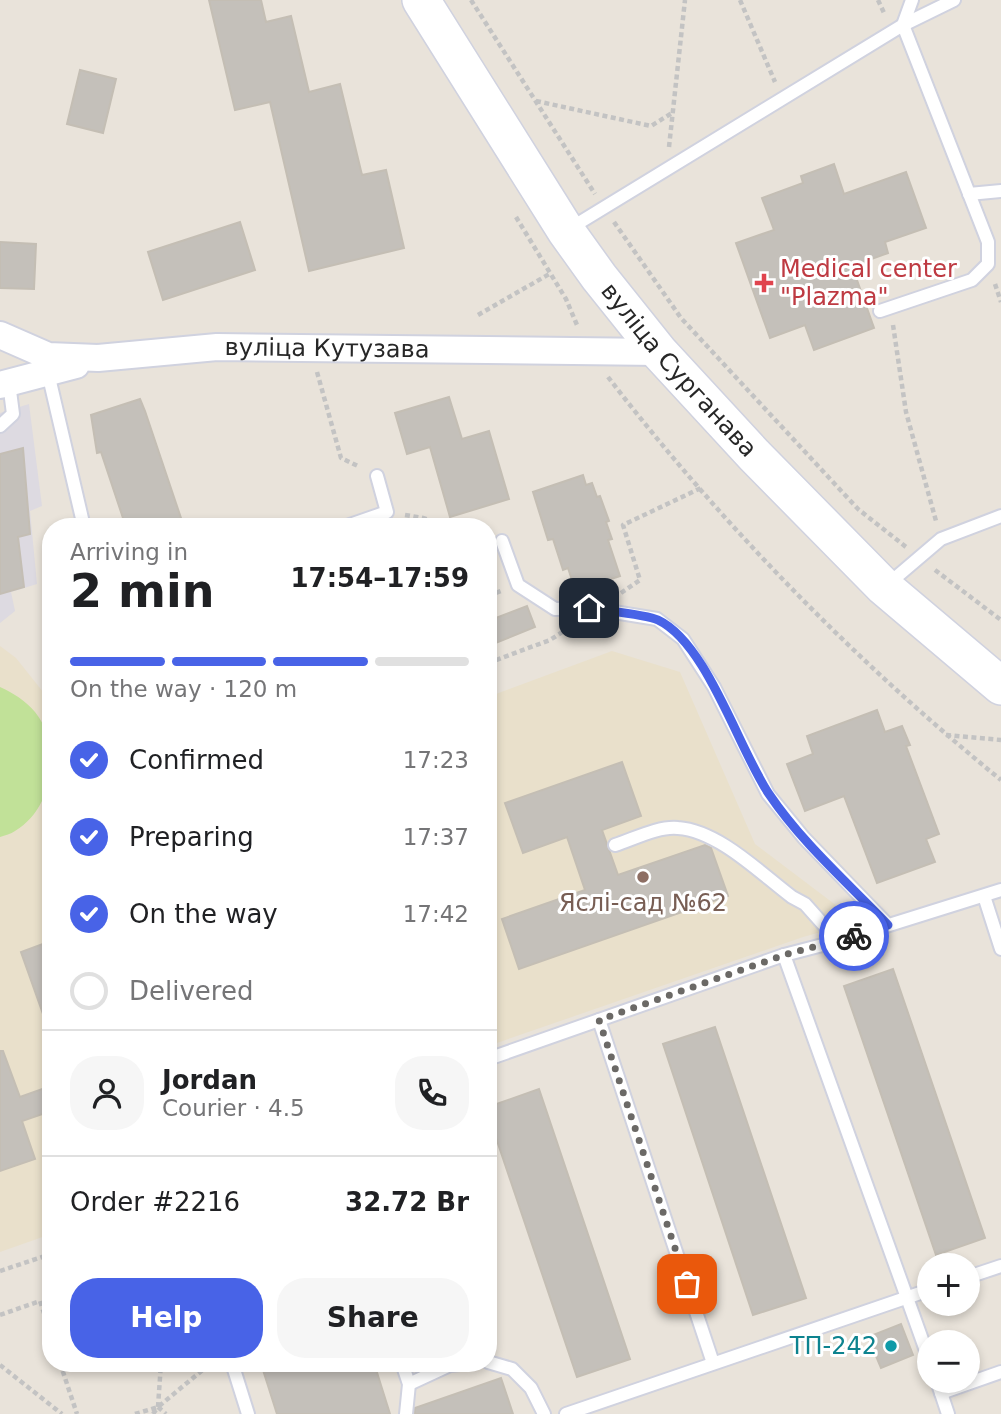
<!DOCTYPE html>
<html lang="en">
<head>
<meta charset="utf-8">
<style>
	:root { --surface:#fff; --page:#f6f6f6; --text:#202124; --muted:#757577; --line:#e0e0e0; --accent:#4863e7 }
	body { margin:0; font-family:"DejaVu Sans",sans-serif; background:var(--page); color:var(--text); height:100vh; display:flex; flex-direction:column; font-size:26px; white-space:nowrap }
	* { box-sizing:border-box; margin:0 }
	p { font-size:23px; color:var(--muted) }
	.icon { flex:none; width:38px; height:38px; fill:none; stroke:currentColor; stroke-width:2; stroke-linecap:round; stroke-linejoin:round }
	.map { position:relative; flex:1; overflow:hidden }
	.drawer { position:absolute; left:42px; top:518px; width:455px; height:854px; display:flex; flex-direction:column; background:var(--surface); border-radius:28px; box-shadow:0 4px 10px #0003 }
	.drawer>* { flex:none }
	.fabs { position:absolute; left:917px; top:1253px; display:grid; gap:14px }
	.fabs a { display:grid; place-items:center; width:63px; height:63px; border-radius:50%; background:var(--surface); box-shadow:0 4px 10px #0003; font-size:35px }
	.pin { position:absolute; display:grid; place-items:center; width:60px; height:60px; color:#fff; margin:-30px; border-radius:14px; box-shadow:0 4px 10px #0006 }
	.courier { position:absolute; display:grid; place-items:center; width:70px; height:70px; margin:-35px; border:5px solid #4863e7; border-radius:50%; background:#fff; color:#222; box-shadow:0 2px 9px #0007 }
	.headline em { font-style:normal; font-weight:700 }
	.headline div { display:flex; flex-direction:column-reverse }
	.headline { display:flex; align-items:center; justify-content:space-between; height:119px; padding:0 28px }
	h1 { font-size:46px; font-weight:700; line-height:52px }
	.bar { display:grid; grid-template-columns:repeat(4,1fr); gap:10px 7px; align-content:center; height:84px; padding:0 28px }
	.bar i { height:9px; border-radius:5px; background:var(--line) }
	.bar .active { background:var(--accent) }
	.bar p { grid-column:span 4 }
	.line { display:flex; align-items:center; gap:18px; padding:0 28px; border-top:2px solid var(--line) }
	.line div { flex:1 }
	.round { display:grid; place-items:center; flex:none; width:74px; height:74px; border-radius:28px; background:var(--page) }
	ol { padding:0 28px; list-style:none }
	li { display:flex; align-items:center; gap:21px; height:77px }
	li p { margin-inline-start:auto }
	li .icon { padding:7px; border-radius:50%; background:var(--accent); color:#fff; stroke-width:4 }
	li:last-child { color:var(--muted) }
	li i { width:38px; height:38px; border:4px solid var(--line); border-radius:50% }
	.cta { display:flex; gap:14px; margin-top:auto; padding:14px 28px }
	.cta a { flex:1; height:80px; border-radius:28px; background:var(--accent); color:#fff; font-size:28px; font-weight:700; line-height:80px; text-align:center }
	.cta a+a { background:var(--page); color:var(--text) }
	.map>svg:first-child { display:block }
	.industrial { fill:#dddae1 }
	.education { fill:#e9e0cb }
	.pitch { fill:#c1e198 }
	.building { fill:#c4c0ba; stroke:#c4beb4; stroke-width:2 }
	.lines { fill:none; stroke-linecap:round; stroke-linejoin:round }
	.service-casing { stroke:#d0d2df; stroke-width:16 }
	.minor-casing { stroke:#d0d2df; stroke-width:30 }
	.secondary-casing { stroke:#d0d2df; stroke-width:40 }
	.path { stroke:#c3c3c3; stroke-width:4.5; stroke-dasharray:5 3.5; stroke-linecap:butt }
	.service { stroke:#fff; stroke-width:12 }
	.minor { stroke:#fff; stroke-width:26 }
	.secondary { stroke:#fff; stroke-width:37 }
	.done { stroke:#6b6966; stroke-width:7; stroke-dasharray:0 12.6 }
	.route { stroke:#4863e7; stroke-width:9 }
	.health-dot { fill:#e0444e; stroke:#fff; stroke-width:2.5 }
	.education-dot { fill:#8d6e63; stroke:#fff; stroke-width:2.5 }
	.culture-dot { fill:#0f9aa8; stroke:#fff; stroke-width:2.5 }
	.labels { text-anchor:middle; dominant-baseline:central; stroke-width:6; stroke-linejoin:round; paint-order:stroke }
	.health-label { font-size:24px; fill:#be3a42; stroke:#fff; text-anchor:start }
	.street-label { font-size:24px; fill:#272727; stroke:#fff }
	.education-label { font-size:24px; fill:#785e54; stroke:#fff }
	.culture-label { font-size:24px; fill:#0d838f; stroke:#fff; text-anchor:end }
</style>
</head>
<body>
<div class="map">
<svg width="1001" height="1414" viewBox="0 0 1001 1414">
	<rect width="100%" height="100%" fill="#e9e3da"/>
	<!-- industrial -->
	<polygon class="industrial" points="29,404 42,506 30,511 37,584 11,592 15,611 0,623 0,413"/>
	<!-- education -->
	<g class="education">
		<polygon points="0,646 16,658 51,702 51,1234 0,1252"/>
		<polygon points="612,651 680,672 755,844 841,909 850,924 803,937 488,1046 488,697"/>
	</g>
	<!-- pitch -->
	<path class="pitch" d="M0,687C13,693 25,700 35,712C63,746 54,808 15,831C11,834 5,835 0,837Z"/>
	<!-- building -->
	<g class="building">
		<polygon points="209,0 261,0 266,22 291,16 309,92 340,84 362,175 386,170 404,248 309,271 270,102 235,110"/>
		<polygon points="80,70 116,79 103,133 67,124"/>
		<polygon points="834,164 844,194 906,172 926,228 885,242 888,253 852,266 874,328 814,350 805,325 770,338 736,243 774,230 762,198 803,183 801,176"/>
		<polygon points="240,222 255,270 163,300 148,252"/>
		<polygon points="0,242 36,244 34,289 0,288"/>
		<polygon points="449,397 462,439 489,431 509,499 450,517 430,447 407,454 395,413"/>
		<polygon points="140,399 145,411 184,527 126,527 101,452 97,453 91,415"/>
		<polygon points="23,448 30,534 18,537 24,587 0,594 0,454"/>
		<polygon points="583,475 586,485 592,483 597,497 600,496 609,521 606,522 612,539 608,540 620,576 580,589 577,579 572,580 568,568 563,570 553,539 548,540 533,492"/>
		<polygon points="527,606 535,627 488,646 488,621"/>
		<polygon points="877,710 885,732 902,726 910,745 906,746 939,834 926,839 935,862 877,883 844,796 805,811 787,764 813,754 807,736"/>
		<polygon points="622,762 641,816 602,830 618,875 705,845 711,848 728,896 519,969 502,919 585,890 567,837 523,853 505,803"/>
		<polygon points="51,941 51,1028 48,1028 21,952"/>
		<polygon points="893,969 985,1238 936,1255 844,986"/>
		<polygon points="715,1027 806,1298 753,1315 663,1044"/>
		<polygon points="0,1051 3,1051 20,1097 51,1086 51,1111 22,1121 35,1159 0,1171"/>
		<polygon points="539,1089 630,1359 577,1377 488,1114 488,1107"/>
		<polygon points="901,1324 913,1355 881,1368 868,1337"/>
		<polygon points="285,1363 374,1363 390,1414 277,1414 263,1370"/>
		<polygon points="501,1378 513,1414 415,1414 415,1408"/>
	</g>
	<g class="lines">
		<!-- service casing -->
		<g class="service-casing">
			<g id="service">
				<polyline points="969,194 1001,191"/>
				<polyline points="569,229 903,25 954,0"/>
				<polyline points="880,311 972,280 988,264 988,242 903,25 912,0"/>
				<polyline points="48,373 84,527"/>
				<polyline points="0,426 13,414 9,383"/>
				<polyline points="344,527 387,512 377,476"/>
				<polyline points="502,541 518,585 555,609 589,608 657,619 683,639 714,687 768,794 804,838 888,925"/>
				<polyline points="887,585 941,539 1001,516"/>
				<path d="M615,845C634,839 658,826 678,828C719,831 760,873 792,897L805,904L838,941"/>
				<polyline points="984,896 1001,949"/>
				<polyline points="784,955 929,1359"/>
				<polyline points="599,1020 713,1363"/>
				<polyline points="488,1059 784,955 838,941 1001,890"/>
				<polyline points="968,1277 1001,1266"/>
				<polyline points="488,1362 512,1369 531,1388 544,1414"/>
				<polyline points="232,1363 248,1414"/>
				<polyline points="402,1363 409,1384 406,1414"/>
				<polyline points="937,1381 948,1414"/>
				<polyline points="409,1384 450,1365 469,1363"/>
				<polyline points="941,1393 1001,1372"/>
				<polyline points="566,1414 929,1290"/>
			</g>
		</g>
		<!-- minor casing -->
		<g class="minor-casing">
			<g id="minor">
				<path id="s1" d="M0,335L48,356L98,358L217,347L659,352"/>
				<polyline points="0,385 76,365"/>
			</g>
		</g>
		<!-- secondary casing -->
		<g class="secondary-casing">
			<g id="secondary">
				<path id="s2" d="M421,0L566,231L599,277L659,352L754,455L884,587L1001,686"/>
			</g>
		</g>
		<!-- path -->
		<g class="path">
			<polyline points="471,0 595,194"/>
			<polyline points="740,0 775,82"/>
			<polyline points="878,0 885,15"/>
			<polyline points="536,101 651,126 672,113"/>
			<polyline points="669,147 685,0"/>
			<polyline points="516,217 566,299 577,325"/>
			<polyline points="614,222 681,318 858,509 906,547"/>
			<polyline points="995,284 1001,302"/>
			<polyline points="478,315 551,273"/>
			<polyline points="893,325 906,412 936,521"/>
			<polyline points="317,372 341,458 360,467"/>
			<path d="M608,377C722,525 856,662 1001,780"/>
			<polyline points="405,515 423,518 450,527"/>
			<polyline points="935,570 1001,620"/>
			<polyline points="621,593 640,580 623,525 701,488"/>
			<polyline points="488,596 501,591"/>
			<polyline points="488,663 550,640 567,629"/>
			<polyline points="946,735 1001,740"/>
			<polyline points="0,1271 51,1254"/>
			<polyline points="0,1315 40,1301 51,1334"/>
			<polyline points="60,1363 77,1414"/>
			<polyline points="0,1365 62,1414"/>
			<polyline points="158,1407 166,1414"/>
			<polyline points="135,1414 158,1407 211,1363"/>
			<polyline points="153,1414 158,1407 161,1363"/>
		</g>
		<!-- service -->
		<use href="#service" class="service"/>
		<!-- minor -->
		<use href="#minor" class="minor"/>
		<!-- secondary -->
		<use href="#secondary" class="secondary"/>
	</g>
	<g class="lines">
		<!-- done -->
		<polyline class="done" points="687,1284 599,1020 784,955 854,936"/>
		<!-- route -->
		<path class="route" d="M589,608C606,611 645,614 658,620C707,643 739,750 769,794C802,843 848,883 888,925L854,936"/>
	</g>
	<!-- markers -->
	<path class="health-dot" d="M760.5 272.5h7v7h7v7h-7v7h-7v-7h-7v-7h7z"/>
	<circle class="education-dot" cx="643" cy="877" r="7"/>
	<circle class="culture-dot" cx="891" cy="1346" r="7"/>
	<g class="labels">
		<!-- health labels -->
		<g class="health-label">
			<text x="780" y="269">Medical center<tspan x="780" dy="28">"Plazma"</tspan></text>
		</g>
		<!-- street labels -->
		<g class="street-label">
			<text stroke="none"><textPath href="#s1" startOffset="332">вуліца Кутузава</textPath></text>
			<text stroke="none"><textPath href="#s2" startOffset="452">вуліца Сурганава</textPath></text>
		</g>
		<!-- education labels -->
		<g class="education-label">
			<text x="643" y="903">Яслі-сад №62</text>
		</g>
		<!-- culture labels -->
		<g class="culture-label">
			<text x="877" y="1346">ТП-242</text>
		</g>
	</g>
</svg>
<div class="fabs">
<a>+</a>
<a>−</a>
</div>
<div class="pin" style="left:687px;top:1284px;background:#ea580c"><svg class="icon" aria-label="bag" viewBox="0 0 24 24"><path d="M5 8h14l-1 12H6zM9 8a3 3 0 0 1 6 0"/></svg></div>
<div class="pin" style="left:589px;top:608px;background:#1f2937"><svg class="icon" aria-label="home" viewBox="0 0 24 24"><path d="M3 11l9-7 9 7M6 9v11h12V9"/></svg></div>
<div class="courier" style="left:854px;top:936px"><svg class="icon" aria-label="bike" viewBox="0 0 24 24"><circle cx="6" cy="16" r="4"/><circle cx="18" cy="16" r="4"/><path d="M6 16l4-8h5l3 8M10 8l3 8H6M13 5h3"/></svg></div>
<section class="drawer">
<div class="headline"><div><h1>2 min</h1><p>Arriving in</p></div><em>17:54–17:59</em></div>
<div class="bar"><i class="active"></i><i class="active"></i><i class="active"></i><i></i><p>On the way · 120 m</p></div>
<ol>
<li><svg class="icon" aria-label="check" viewBox="0 0 24 24"><path d="M5 12l5 5 9-10"/></svg>Confirmed<p>17:23</p></li>
<li><svg class="icon" aria-label="check" viewBox="0 0 24 24"><path d="M5 12l5 5 9-10"/></svg>Preparing<p>17:37</p></li>
<li><svg class="icon" aria-label="check" viewBox="0 0 24 24"><path d="M5 12l5 5 9-10"/></svg>On the way<p>17:42</p></li>
<li><i></i>Delivered</li>
</ol>
<div class="line" style="height:126px"><a class="round"><svg class="icon" aria-label="person" viewBox="0 0 24 24"><circle cx="12" cy="8" r="4"/><path d="M4 21q1-7 8-7t8 7"/></svg></a><div><b>Jordan</b><p>Courier · 4.5</p></div><a class="round"><svg class="icon" aria-label="phone" viewBox="0 0 24 24"><path d="M5 4h4l2 5-3 2q2 4 5 5l2-3 5 2v4C11 20 4 13 5 4z"/></svg></a></div>
<div class="line" style="height:91px"><div>Order #2216</div><b>32.72 Br</b></div>
<div class="cta"><a>Help</a><a>Share</a></div>
</section>
</div>
</body>
</html>
